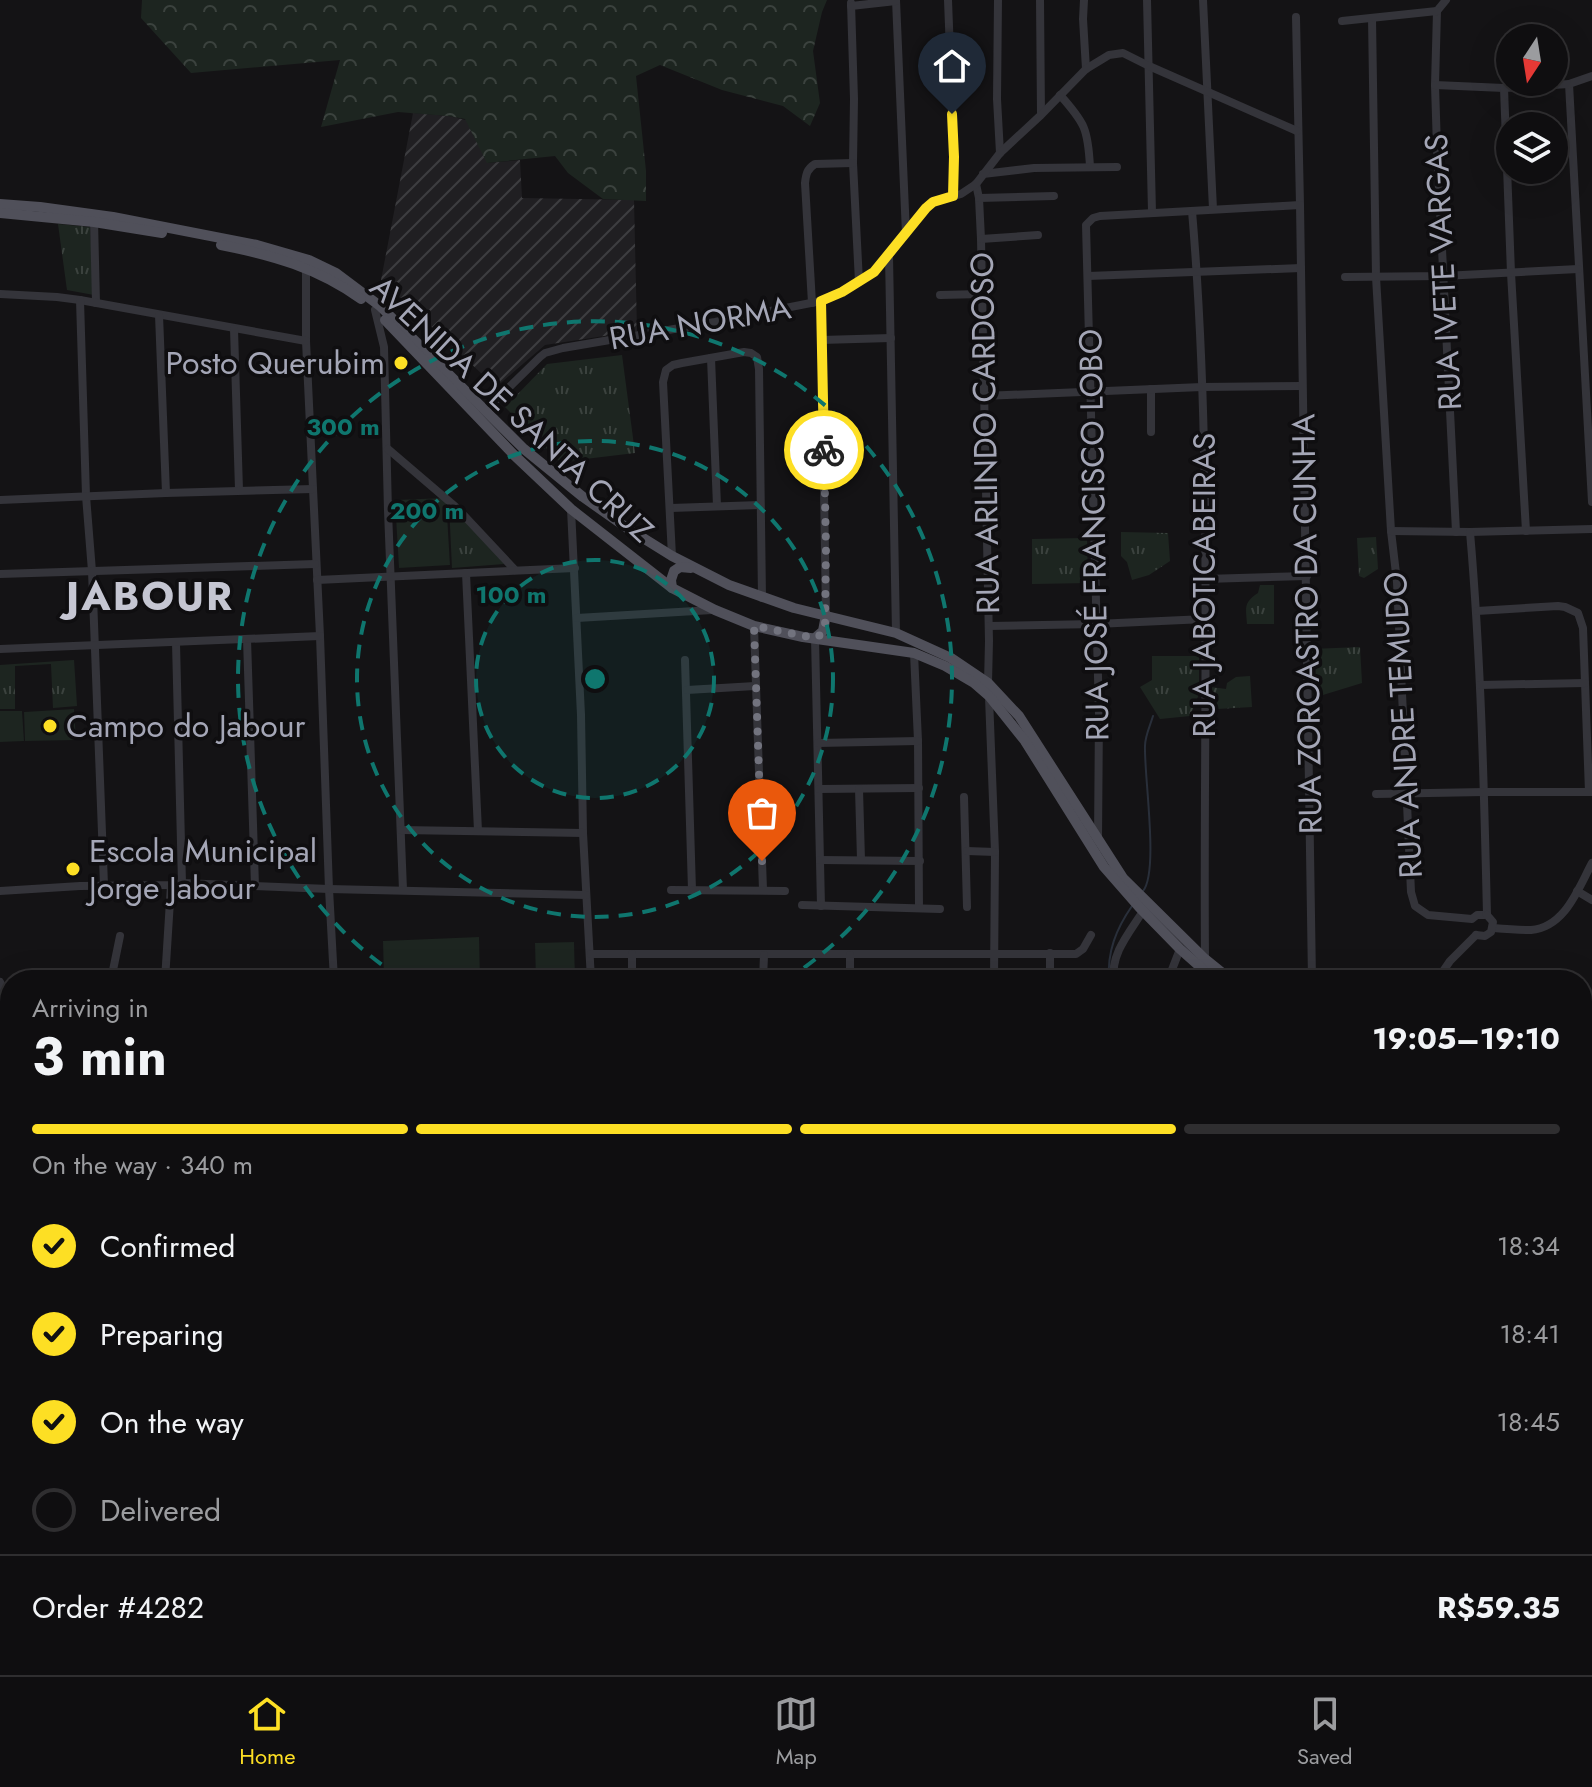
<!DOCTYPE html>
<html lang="en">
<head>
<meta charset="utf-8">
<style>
	:root { --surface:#0f0e10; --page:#181719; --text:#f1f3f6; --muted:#9b9c9f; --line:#2f2e30; --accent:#fddf24 }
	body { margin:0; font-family:Jost,sans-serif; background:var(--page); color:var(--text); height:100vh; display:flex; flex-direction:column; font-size:30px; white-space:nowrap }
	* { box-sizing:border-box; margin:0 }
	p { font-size:26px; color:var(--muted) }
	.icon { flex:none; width:44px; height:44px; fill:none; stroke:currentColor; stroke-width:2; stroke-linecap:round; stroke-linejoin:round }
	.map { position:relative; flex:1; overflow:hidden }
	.panel { position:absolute; left:0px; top:970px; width:1592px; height:706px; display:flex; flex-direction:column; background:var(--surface); border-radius:32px 32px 0 0; box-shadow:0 8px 32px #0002,0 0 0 2px var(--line) }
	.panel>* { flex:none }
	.needle { width:52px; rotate:192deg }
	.tools { position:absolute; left:1496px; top:24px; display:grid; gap:16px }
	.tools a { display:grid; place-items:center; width:72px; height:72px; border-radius:50%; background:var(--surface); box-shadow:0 8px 32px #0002,0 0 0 2px var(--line); font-size:40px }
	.pin { position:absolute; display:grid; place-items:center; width:68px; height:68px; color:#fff; margin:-82px -34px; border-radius:50% 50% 50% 0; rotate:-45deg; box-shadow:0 0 8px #0007 }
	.pin .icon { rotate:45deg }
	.courier { position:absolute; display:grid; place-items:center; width:80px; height:80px; margin:-40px; border:6px solid #fddf24; border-radius:50%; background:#fff; color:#222; box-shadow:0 2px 10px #0007 }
	.overview em { font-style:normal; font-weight:700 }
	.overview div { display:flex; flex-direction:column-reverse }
	.overview { display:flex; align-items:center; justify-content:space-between; height:136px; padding:0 32px }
	h1 { font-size:52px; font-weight:700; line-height:60px }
	.bar { display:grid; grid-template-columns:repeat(4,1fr); gap:12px 8px; align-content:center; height:96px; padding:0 32px }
	.bar i { height:10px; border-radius:6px; background:var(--line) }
	.bar .current { background:var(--accent) }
	.bar p { grid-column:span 4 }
	.line { display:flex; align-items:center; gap:20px; padding:0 32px; border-top:2px solid var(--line) }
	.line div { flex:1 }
	ol { padding:0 32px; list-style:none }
	li { display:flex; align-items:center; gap:24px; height:88px }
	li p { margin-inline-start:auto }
	li .icon { padding:8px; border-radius:50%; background:var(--accent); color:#111; stroke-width:4 }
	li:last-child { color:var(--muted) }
	li i { width:44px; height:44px; border:4px solid var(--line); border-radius:50% }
	.menu { display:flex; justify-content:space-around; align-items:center; height:112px; border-top:2px solid var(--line); background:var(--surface); font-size:22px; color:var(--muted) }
	.menu a { display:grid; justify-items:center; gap:4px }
	.menu .current { color:var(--accent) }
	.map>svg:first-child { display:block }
	.industrial { fill:url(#industrial-furrows) }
	.grass { fill:url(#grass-tufts) }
	.forest { fill:url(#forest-crowns) }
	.pitch { fill:#1d2520 }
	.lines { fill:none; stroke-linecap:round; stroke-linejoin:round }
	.stream { stroke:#292f3a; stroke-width:2 }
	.minor { stroke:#34343a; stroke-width:8 }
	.major { stroke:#50505a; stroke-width:10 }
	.rail { stroke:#494952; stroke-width:2; stroke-dasharray:10 8; stroke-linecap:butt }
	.done { stroke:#72737e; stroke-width:8; stroke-dasharray:0 14.4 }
	.route { stroke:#fddf24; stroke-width:10 }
	.ring { fill:none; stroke:#0f766e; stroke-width:4; stroke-dasharray:14 10 }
	.poi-dot { fill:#fddf24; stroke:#0f0e10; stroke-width:3 }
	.labels { text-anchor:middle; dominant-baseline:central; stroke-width:7; stroke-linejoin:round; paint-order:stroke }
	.street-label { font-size:32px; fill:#a4a6b6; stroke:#0f0e10 }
	.poi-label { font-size:32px; fill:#a4a6b6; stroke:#0f0e10; text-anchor:start }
	.district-label { font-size:40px; font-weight:bold; letter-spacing:2px; fill:#c5c6d2; stroke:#0f0e10 }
	.centre { fill:#0f766e; stroke:#0f0e10; stroke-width:4 }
	.ring-label { font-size:24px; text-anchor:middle; font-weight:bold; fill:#0f766e; stroke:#0f0e10; stroke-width:7; stroke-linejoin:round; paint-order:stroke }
</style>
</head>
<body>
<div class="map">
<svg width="1592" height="1675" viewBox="0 0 1592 1675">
	<defs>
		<pattern id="industrial-furrows" width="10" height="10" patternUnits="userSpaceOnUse" patternTransform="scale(2)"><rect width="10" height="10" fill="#201f22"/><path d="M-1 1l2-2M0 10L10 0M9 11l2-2" fill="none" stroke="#3d3d40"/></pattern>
		<pattern id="grass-tufts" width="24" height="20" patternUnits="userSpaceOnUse" patternTransform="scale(2)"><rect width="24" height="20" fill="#1d2520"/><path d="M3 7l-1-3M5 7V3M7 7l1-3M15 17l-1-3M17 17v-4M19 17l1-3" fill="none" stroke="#3b423e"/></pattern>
		<pattern id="forest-crowns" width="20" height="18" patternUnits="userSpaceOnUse" patternTransform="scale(2)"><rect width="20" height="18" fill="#1d2520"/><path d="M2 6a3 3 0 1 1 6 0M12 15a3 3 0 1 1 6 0" fill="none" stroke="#3b423e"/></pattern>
	</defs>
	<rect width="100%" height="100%" fill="#141315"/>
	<!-- industrial -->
	<polygon class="industrial" points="413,113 448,116 466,120 488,163 520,160 522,198 634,200 637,331 545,345 496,387 381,280"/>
	<!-- grass -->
	<g class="grass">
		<polygon points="58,224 90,227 94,295 67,290"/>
		<polygon points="622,355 635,453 560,462 505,407 547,364"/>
		<polygon points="449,503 499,555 504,564 452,568"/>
		<polygon points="1121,532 1168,533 1170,561 1149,575 1132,580 1127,562 1121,556"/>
		<polygon points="1376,537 1378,569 1364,578 1359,576 1357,538"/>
		<polygon points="1087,538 1088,583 1032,584 1032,539"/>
		<path d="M1260,585H1274V624H1247C1246,608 1243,603 1258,593Z"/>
		<polygon points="1360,647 1362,683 1313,698 1312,649"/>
		<polygon points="1152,656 1199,656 1199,694 1190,716 1160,719 1140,687 1152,680"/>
		<polygon points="74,660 77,706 53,708 51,664 15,666 15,709 0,709 0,665"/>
		<polygon points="1250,676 1252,707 1217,709 1216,699 1211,687 1226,689 1227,683 1236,677"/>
	</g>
	<!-- forest -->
	<polygon class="forest" points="142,0 827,0 822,12 813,51 820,103 810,126 783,106 722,90 660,65 636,76 646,171 646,201 603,199 568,173 555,156 487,163 465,119 448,116 398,112 321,127 340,60 191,73 141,18"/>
	<!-- pitch -->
	<g class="pitch">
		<polygon points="446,498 450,565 399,568 395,500"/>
		<polygon points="74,709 76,740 25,741 24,712"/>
		<polygon points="0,711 22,711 24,741 0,742"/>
		<polygon points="479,937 480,980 384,980 383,941"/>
		<polygon points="574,942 575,980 536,980 535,943"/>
	</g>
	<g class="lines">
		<!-- stream -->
		<g class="stream">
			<path d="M1143,891C1159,871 1144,777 1145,746C1145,736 1150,726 1153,716"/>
			<path d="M1109,980C1107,952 1116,929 1132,906"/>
			<polyline points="997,1666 1009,1673"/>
			<polyline points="1424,1675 1425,1666"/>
			<polyline points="1486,1675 1498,1666"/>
		</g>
		<!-- minor -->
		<g class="minor">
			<polyline points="896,0 906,234"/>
			<polyline points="948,0 954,157 953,196"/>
			<polyline points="998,0 997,99 1000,153"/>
			<polyline points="1040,0 1041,114"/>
			<polyline points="1084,0 1083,19 1086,69"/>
			<polyline points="1147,0 1152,212"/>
			<polyline points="1203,0 1213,209"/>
			<polyline points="851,3 854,99 853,163 859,282"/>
			<polyline points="851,6 896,1"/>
			<polyline points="1437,11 1435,85 1437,148 1456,532"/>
			<polyline points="1437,11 1446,0"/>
			<polyline points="1296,17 1300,205"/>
			<polyline points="1372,18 1376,277 1391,531 1397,582 1411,892 1415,906 1428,915 1472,919 1477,915 1487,915"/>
			<polyline points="1342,21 1437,11"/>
			<polyline points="1569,84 1592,502"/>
			<polyline points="1435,85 1504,88 1569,84 1592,76"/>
			<polyline points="1504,88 1511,273 1526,531"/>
			<path d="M1060,95C1085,123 1088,129 1090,167"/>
			<polyline points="983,174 1034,168 1117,167"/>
			<polyline points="976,184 979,198 981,239 989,641 988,683"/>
			<polyline points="979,198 1054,196"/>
			<path d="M1192,211C1213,458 1203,710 1205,959"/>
			<polyline points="94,220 96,303"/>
			<polyline points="981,239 1038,235"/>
			<polyline points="889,256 896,633"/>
			<polyline points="306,268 306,341 320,636 329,889 334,980"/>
			<polyline points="1088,276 1301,268"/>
			<polyline points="1345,277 1443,276 1578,269"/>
			<polyline points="0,294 57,297 80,300 306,341"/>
			<polyline points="940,295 982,294"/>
			<polyline points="80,300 86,496 92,571 104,885"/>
			<polyline points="821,301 826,615"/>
			<path d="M812,303L805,183C806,174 807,169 815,164L853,163"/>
			<polyline points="375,310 384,347 388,511 403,890"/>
			<polyline points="159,315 166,493"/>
			<polyline points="234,329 239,490"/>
			<polyline points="821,340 891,338"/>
			<polyline points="711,358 717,506"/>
			<polyline points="1151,389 1151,432"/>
			<polyline points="984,396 1202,387 1302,386"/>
			<polyline points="485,411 540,357 545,353 563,348 715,322 821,301 842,292 874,272 889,255 919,216 933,202 961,194 976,184 1000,153 1041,115 1086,69 1109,55 1123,53 1149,66 1297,131"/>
			<polyline points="388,449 457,508 515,570"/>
			<polyline points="0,500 166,493 313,489"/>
			<polyline points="671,508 760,505"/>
			<polyline points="571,509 581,715 583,833 591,980"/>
			<polyline points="1391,531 1470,532 1592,529"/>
			<path d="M1470,532C1481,659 1484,787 1487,915"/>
			<polyline points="672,556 663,382 666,370 673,365 682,363 744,352 751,353 757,357 759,369 762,598"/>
			<polyline points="466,573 478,831"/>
			<polyline points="0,574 315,564"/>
			<polyline points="1205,579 1307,576"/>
			<polyline points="317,580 575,568"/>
			<polyline points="1477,611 1558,606 1565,607 1578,613 1583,628 1589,792"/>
			<polyline points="577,618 712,610"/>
			<polyline points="754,626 763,890"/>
			<polyline points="989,626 1096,624 1205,619"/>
			<polyline points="815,638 821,906"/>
			<polyline points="247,639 255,886"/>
			<polyline points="176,643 182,883"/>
			<polyline points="0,649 320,636"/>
			<polyline points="914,653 918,741 919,908"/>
			<polyline points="685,660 692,890"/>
			<polyline points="1480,685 1585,683"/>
			<polyline points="687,690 755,686"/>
			<polyline points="989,697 995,852 994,980"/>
			<polyline points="818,743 918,741"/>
			<polyline points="819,789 919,788"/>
			<polyline points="859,789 861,860"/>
			<polyline points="1376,794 1484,792 1591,792"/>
			<polyline points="964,797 967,907"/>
			<polyline points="401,830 583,833"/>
			<polyline points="1098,840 1099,714 1086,225 1093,218 1100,216 1300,205 1312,980"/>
			<polyline points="967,851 995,852"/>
			<polyline points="820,860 920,861"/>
			<polyline points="671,890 785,891"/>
			<polyline points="0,891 80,886 171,885 182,883 329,889 586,895"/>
			<polyline points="1577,891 1592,900"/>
			<polyline points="802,905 940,909"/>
			<path d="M1493,928C1505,929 1518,930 1531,930C1565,927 1578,889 1592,863"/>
			<polyline points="1476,935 1485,936 1491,932 1493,922 1487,915"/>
			<polyline points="1050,953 1050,980"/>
			<polyline points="591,954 1076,954 1083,949 1091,935"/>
			<polyline points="850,955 850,980"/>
			<polyline points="111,980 120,936"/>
			<polyline points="165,980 171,885"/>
			<polyline points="632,980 632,954"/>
			<polyline points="763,980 764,955"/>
			<path d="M1114,980C1110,954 1130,932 1143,911"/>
			<polyline points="1168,980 1180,949"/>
			<polyline points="1437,980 1450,961 1476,935"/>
			<polyline points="0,982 10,1002"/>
			<polyline points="0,1069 10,1063"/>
			<polyline points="1582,1220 1592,1222"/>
			<polyline points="0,1275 10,1277"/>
			<polyline points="1582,1313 1592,1320"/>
			<polyline points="1582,1354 1592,1347"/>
			<polyline points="0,1380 10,1344"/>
			<polyline points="1582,1417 1592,1415"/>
			<polyline points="0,1434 10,1431"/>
			<polyline points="0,1470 10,1467"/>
			<polyline points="1582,1477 1592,1476"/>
			<polyline points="0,1513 10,1511"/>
			<polyline points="0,1589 10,1545"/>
			<polyline points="0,1623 10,1623"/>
			<polyline points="1582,1662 1592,1663"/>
			<polyline points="86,1666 86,1675"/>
			<polyline points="754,1666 755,1675"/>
			<polyline points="868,1666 876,1675"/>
			<polyline points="1219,1666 1223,1675"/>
			<polyline points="1314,1666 1318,1675"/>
			<polyline points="1374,1666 1378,1675"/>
			<polyline points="1543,1666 1547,1675"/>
			<polyline points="146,1675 168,1673 183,1675"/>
			<polyline points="199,1675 200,1666"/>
			<polyline points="596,1675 599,1666"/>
			<polyline points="692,1675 711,1666"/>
			<polyline points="1011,1675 1017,1670 1022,1669 1065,1670 1083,1666"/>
			<polyline points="1412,1675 1414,1666"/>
		</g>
		<!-- major -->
		<g class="major">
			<polyline points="0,204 40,207 113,217 257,245 309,260 336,273 380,306 524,449 583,497 627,528 672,556 729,585 794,608 896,633 951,658 988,683 1019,716 1123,878 1205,959 1231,980"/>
			<polyline points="0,213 94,222 162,233"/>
			<path d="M221,245C272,255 318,268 361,299"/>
			<polyline points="385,320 514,455 571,509 672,588 715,610 754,626 803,637 914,653 945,666 974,683 989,696 1025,741 1104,867 1139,907 1180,949 1215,980"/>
			<polyline points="672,588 671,580 674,571 680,567 691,568"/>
			<polyline points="815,638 823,631 826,615"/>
			<polyline points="1582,1082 1592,1082"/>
			<polyline points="1582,1091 1592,1092"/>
		</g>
		<!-- rail -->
		<g class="rail">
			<polyline points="0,1217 10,1219"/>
			<polyline points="1582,1455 1592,1454"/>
		</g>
	</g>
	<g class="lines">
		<!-- done -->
		<polyline class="done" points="762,861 754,626 815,638 820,635 825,627 826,546 824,450"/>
		<!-- route -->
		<polyline class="route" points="824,450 821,301 842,292 874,272 926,208 933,202 953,196 954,157 952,114"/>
	</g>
	<!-- distance rings -->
	<circle cx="595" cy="679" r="119" fill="#0f766e" fill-opacity=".12"/>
	<g class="ring">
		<circle cx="595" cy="679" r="119"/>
		<circle cx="595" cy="679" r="238"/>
		<path d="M401 978A357 357 0 1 1 789 978"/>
	</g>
	<!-- markers -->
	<g class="poi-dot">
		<circle cx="401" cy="363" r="8"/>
		<circle cx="50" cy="726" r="8"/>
		<circle cx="73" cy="869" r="8"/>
	</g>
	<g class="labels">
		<!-- street labels -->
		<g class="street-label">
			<text transform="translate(1443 272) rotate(-93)">RUA IVETE VARGAS</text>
			<text transform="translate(700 323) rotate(-10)">RUA NORMA</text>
			<text transform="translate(512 409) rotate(43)">AVENIDA DE SANTA CRUZ</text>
			<text transform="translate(985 433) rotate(-91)">RUA ARLINDO CARDOSO</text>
			<text transform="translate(1094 535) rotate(-91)">RUA JOSÉ FRANCISCO LOBO</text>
			<text transform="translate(1204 585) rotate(-90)">RUA JABOTICABEIRAS</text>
			<text transform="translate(1307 624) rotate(-91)">RUA ZOROASTRO DA CUNHA</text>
			<text transform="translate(1403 725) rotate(-93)">RUA ANDRE TEMUDO</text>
		</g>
		<!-- poi labels -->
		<g class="poi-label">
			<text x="385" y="363" text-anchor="end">Posto Querubim</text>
			<text x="66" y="726">Campo do Jabour</text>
			<text x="89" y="851">Escola Municipal<tspan x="89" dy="37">Jorge Jabour</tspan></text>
		</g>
		<!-- district labels -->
		<g class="district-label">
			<text x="150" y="596">JABOUR</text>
		</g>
	</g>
	<circle cx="595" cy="679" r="12" class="centre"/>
	<g class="ring-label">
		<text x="343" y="435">300 m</text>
		<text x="427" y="519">200 m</text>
		<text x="511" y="603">100 m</text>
	</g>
</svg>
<div class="tools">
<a><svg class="needle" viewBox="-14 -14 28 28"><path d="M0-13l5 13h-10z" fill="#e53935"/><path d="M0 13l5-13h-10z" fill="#9b9c9f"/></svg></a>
<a><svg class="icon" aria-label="layers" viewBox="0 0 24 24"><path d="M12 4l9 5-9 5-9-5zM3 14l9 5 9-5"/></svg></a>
</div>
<div class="pin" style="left:762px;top:861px;background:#ea580c"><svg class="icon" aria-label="bag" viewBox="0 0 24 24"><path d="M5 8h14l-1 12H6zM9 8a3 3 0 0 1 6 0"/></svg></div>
<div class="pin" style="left:952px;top:114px;background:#1f2937"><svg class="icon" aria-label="home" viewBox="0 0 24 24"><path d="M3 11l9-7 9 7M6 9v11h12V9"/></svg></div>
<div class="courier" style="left:824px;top:450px"><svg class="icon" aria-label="bike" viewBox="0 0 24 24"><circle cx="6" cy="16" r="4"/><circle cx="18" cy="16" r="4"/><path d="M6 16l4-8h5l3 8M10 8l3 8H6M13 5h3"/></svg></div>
<section class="panel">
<div class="overview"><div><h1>3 min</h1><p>Arriving in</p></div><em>19:05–19:10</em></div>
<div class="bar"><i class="current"></i><i class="current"></i><i class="current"></i><i></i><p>On the way · 340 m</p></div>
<ol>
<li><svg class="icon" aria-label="check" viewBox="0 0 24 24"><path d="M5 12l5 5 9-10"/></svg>Confirmed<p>18:34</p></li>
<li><svg class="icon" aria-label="check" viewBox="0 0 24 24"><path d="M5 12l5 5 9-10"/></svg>Preparing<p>18:41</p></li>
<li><svg class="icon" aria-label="check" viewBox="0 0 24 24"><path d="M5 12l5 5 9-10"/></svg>On the way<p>18:45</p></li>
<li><i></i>Delivered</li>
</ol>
<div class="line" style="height:104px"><div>Order #4282</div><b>R$59.35</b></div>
</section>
</div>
<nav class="menu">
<a class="current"><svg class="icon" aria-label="home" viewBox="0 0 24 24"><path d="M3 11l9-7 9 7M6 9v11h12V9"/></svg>Home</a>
<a><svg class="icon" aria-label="map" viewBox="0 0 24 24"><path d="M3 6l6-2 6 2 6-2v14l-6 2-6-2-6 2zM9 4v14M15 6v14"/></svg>Map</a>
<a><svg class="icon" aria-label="saved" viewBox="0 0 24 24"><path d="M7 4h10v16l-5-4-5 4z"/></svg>Saved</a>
</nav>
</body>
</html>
